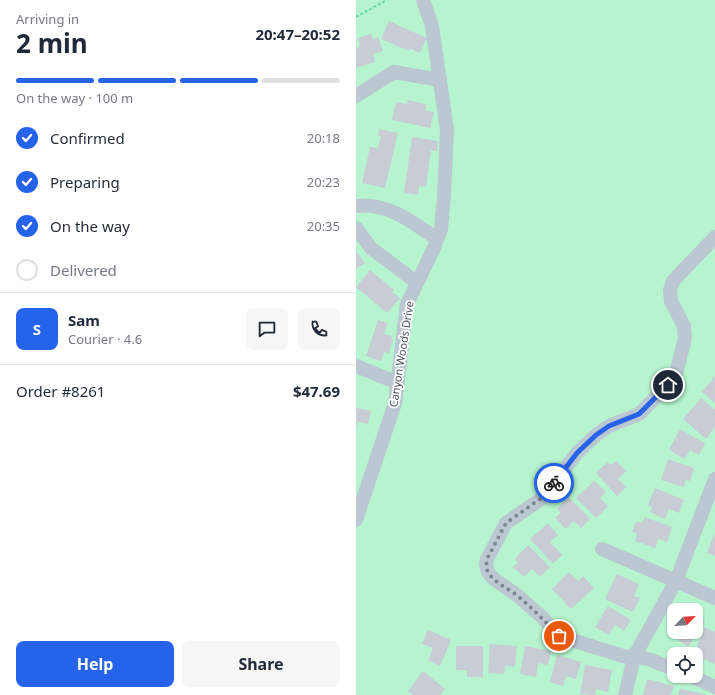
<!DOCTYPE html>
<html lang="en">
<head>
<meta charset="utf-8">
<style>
	:root { --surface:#fff; --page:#f6f6f7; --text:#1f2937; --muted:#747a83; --line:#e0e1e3; --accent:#2563eb }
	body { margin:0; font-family:"Noto Sans",sans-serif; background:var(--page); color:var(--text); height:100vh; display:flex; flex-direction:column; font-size:15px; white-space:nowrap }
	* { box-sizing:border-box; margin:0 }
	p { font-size:13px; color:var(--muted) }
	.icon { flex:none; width:22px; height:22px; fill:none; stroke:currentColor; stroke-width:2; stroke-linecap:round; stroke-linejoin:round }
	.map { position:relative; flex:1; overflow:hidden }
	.sheet { display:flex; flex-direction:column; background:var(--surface); width:356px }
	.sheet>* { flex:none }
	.needle { width:26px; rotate:66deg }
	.buttons { position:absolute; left:311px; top:603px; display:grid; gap:8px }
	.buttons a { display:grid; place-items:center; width:36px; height:36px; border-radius:8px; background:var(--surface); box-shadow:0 1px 3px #0004; font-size:20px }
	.pin { position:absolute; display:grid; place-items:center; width:34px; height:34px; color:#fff; margin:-17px; border:2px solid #fff; border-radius:50%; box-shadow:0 1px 4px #0007 }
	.courier { position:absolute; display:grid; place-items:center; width:40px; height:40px; margin:-20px; border:3px solid #2563eb; border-radius:50%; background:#fff; color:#222; box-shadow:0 1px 5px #0007 }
	.headline em { font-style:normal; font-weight:700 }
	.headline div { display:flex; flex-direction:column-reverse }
	.headline { display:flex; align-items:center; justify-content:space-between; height:68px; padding:0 16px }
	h1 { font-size:26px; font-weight:700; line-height:30px }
	.bar { display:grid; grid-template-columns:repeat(4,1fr); gap:6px 4px; align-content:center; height:48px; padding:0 16px }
	.bar i { height:5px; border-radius:3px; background:var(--line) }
	.bar .current { background:var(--accent) }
	.bar p { grid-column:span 4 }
	.line { display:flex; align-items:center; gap:10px; padding:0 16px; border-top:1px solid var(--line) }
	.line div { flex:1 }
	.round { display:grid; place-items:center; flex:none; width:42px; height:42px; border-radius:8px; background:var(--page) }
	ol { padding:0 16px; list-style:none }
	li { display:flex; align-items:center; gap:12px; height:44px }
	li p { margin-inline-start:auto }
	li .icon { padding:4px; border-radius:50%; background:var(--accent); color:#fff; stroke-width:4 }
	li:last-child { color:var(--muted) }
	li i { width:22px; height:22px; border:2px solid var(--line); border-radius:50% }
	.action { display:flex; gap:8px; margin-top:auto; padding:8px 16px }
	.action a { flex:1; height:46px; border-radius:8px; background:var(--accent); color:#fff; font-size:16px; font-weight:700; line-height:46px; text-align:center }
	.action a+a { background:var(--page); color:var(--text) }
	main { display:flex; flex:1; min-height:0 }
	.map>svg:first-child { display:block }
	.green { fill:#b5f4ce; fill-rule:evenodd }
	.building { fill:#c8ccd4 }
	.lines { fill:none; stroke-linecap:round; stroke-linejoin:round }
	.path { stroke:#69d5a1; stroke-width:2; stroke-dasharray:3 2; stroke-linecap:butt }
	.minor { stroke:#bbc7d1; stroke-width:14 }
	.done { stroke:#80878f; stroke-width:4; stroke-dasharray:0 7.2 }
	.route { stroke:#2563eb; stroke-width:5 }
	.labels { text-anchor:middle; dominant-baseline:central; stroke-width:3.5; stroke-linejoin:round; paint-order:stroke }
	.street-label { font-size:11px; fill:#43505c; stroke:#fff }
</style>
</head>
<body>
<main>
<section class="sheet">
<div class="headline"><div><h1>2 min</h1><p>Arriving in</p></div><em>20:47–20:52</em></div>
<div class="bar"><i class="current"></i><i class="current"></i><i class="current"></i><i></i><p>On the way · 100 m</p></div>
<ol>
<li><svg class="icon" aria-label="check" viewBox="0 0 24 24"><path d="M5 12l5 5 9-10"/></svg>Confirmed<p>20:18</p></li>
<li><svg class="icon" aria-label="check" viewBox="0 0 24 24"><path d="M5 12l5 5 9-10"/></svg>Preparing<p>20:23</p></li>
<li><svg class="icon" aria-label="check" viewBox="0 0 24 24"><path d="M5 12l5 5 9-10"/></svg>On the way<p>20:35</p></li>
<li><i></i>Delivered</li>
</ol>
<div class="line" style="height:72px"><b class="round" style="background:var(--accent);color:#fff">S</b><div><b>Sam</b><p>Courier · 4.6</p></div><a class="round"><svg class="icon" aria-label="chat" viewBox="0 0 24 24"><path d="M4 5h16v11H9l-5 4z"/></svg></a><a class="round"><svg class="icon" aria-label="phone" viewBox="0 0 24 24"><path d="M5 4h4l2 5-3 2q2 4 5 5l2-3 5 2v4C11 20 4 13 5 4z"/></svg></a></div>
<div class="line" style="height:52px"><div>Order #8261</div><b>$47.69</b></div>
<div class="action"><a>Help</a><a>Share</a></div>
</section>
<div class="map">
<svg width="359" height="695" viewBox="0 0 359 695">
	<rect width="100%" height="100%" fill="#f0eded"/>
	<!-- green -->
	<path class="green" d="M0,0H359V695H0ZM318,610H340V632H318ZM318,654H340V676H318Z"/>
	<!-- building -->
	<g class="building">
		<polygon points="33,21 71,38 64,53 54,49 53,51 25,39"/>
		<polygon points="15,34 17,39 22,37 27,51 17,54 19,62 0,68 0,48 4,47 2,38"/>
		<polygon points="52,100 70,104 69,110 78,112 74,128 36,120 40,102 51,104"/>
		<polygon points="23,129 42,133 29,188 6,183 14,147 22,148 25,136 22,136"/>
		<polygon points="56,137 82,141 81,151 75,150 70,187 63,186 62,195 48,193"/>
		<polygon points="0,251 9,263 0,269"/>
		<polygon points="14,270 38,290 36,292 44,298 31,313 0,287"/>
		<polygon points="22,320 32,323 28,334 36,336 35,339 37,340 33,353 28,352 25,361 10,356"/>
		<polygon points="359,376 359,403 346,392"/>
		<polygon points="345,398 359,410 359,427 350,439 327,419"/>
		<polygon points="0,408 15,411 12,424 2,422 1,430"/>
		<polygon points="324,429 349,443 343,455 334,450 329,459 313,450"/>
		<polygon points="312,459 338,468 334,481 330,480 328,487 305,480"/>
		<polygon points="260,461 270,471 262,479 270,487 261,496 240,473 252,462 255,465"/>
		<polygon points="238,481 250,492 244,498 252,506 240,518 220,498"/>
		<polygon points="299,488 328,500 323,513 313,509 309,519 294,512 296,507 292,505"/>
		<polygon points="213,497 234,519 225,528 218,521 210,529 199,518 205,513 201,509"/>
		<polygon points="289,517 316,527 311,542 302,539 299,548 279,541 281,534 276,532 280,521 286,523"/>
		<polygon points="192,523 202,535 194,542 206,555 197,564 174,539"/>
		<polygon points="359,532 359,556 351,553"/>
		<polygon points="172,545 194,567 184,577 176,569 168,577 157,567 162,562 159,559"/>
		<polygon points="213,572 222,581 227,576 238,588 215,609 196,589"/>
		<polygon points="261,574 283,584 278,596 284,598 277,612 249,599"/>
		<polygon points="252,606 275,620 268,631 259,625 252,635 239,627"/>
		<polygon points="340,615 349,621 332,647 312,633 318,623 318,632 340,632"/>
		<polygon points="349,627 359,632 359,664 338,654"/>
		<polygon points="72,630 95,640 84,666 72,661 77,648 66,644"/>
		<polygon points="134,644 161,646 159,667 149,666 148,674 132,673"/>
		<polygon points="100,646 127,646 127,677 111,677 111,670 100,670"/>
		<polygon points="169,646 195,651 192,665 182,663 180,677 164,674"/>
		<polygon points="201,655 225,662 220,679 210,676 207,686 194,682"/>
		<polygon points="229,665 256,670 252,692 240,689 239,695 224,694"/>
		<polygon points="67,671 89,689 84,695 57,695 52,691"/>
		<polygon points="291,679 318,686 315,695 287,695"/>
		<polygon points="324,689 349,694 349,695 322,695"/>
	</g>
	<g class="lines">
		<!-- path -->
		<polyline class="path" points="0,17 31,0"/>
		<!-- minor -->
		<g class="minor">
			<polyline points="0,96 38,72 84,80"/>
			<path d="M0,206C31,202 57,222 81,239"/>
			<polyline points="0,228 15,248 60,282"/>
			<polyline points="0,366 42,383"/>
			<polyline points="0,520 39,403 51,304 77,250 85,229 88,196 91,130 76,26 67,0"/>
			<polyline points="246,549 359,598"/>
			<polyline points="318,669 292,659 267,656 203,636 186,617 162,596 138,579 132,572 130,565 131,559 150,523 185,499 221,453 240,435 253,426 283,414 312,385 320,374 329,338 328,326 315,301 314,290 317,281 359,237"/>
			<polyline points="335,676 359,687"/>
			<polyline points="269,695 278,657 320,581 359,479"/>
		</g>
	</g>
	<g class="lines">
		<!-- done -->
		<path class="done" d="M198,483L184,499L150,523L131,559C130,564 130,569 133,574C141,584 153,589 163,597C177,609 190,622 203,636"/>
		<!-- route -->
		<polyline class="route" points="198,483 221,453 240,435 253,426 283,414 312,385"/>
	</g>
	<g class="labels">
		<!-- street labels -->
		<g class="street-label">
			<text transform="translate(45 354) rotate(-81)">Canyon Woods Drive</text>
		</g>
	</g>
</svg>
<div class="buttons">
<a><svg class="needle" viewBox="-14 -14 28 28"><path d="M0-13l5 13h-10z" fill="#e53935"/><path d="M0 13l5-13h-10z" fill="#747a83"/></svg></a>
<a><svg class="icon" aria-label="locate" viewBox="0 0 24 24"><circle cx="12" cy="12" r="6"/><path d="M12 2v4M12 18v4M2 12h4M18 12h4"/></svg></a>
</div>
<div class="pin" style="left:203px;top:636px;background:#ea580c"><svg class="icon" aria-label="bag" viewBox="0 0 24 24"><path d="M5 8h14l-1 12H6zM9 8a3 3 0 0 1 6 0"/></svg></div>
<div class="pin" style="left:312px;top:385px;background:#1f2937"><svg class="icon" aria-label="home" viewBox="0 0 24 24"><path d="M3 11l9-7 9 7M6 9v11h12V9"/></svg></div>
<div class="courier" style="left:198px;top:483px"><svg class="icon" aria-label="bike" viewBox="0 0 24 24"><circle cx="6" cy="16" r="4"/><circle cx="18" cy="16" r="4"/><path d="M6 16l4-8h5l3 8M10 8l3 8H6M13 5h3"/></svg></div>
</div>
</main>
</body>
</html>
